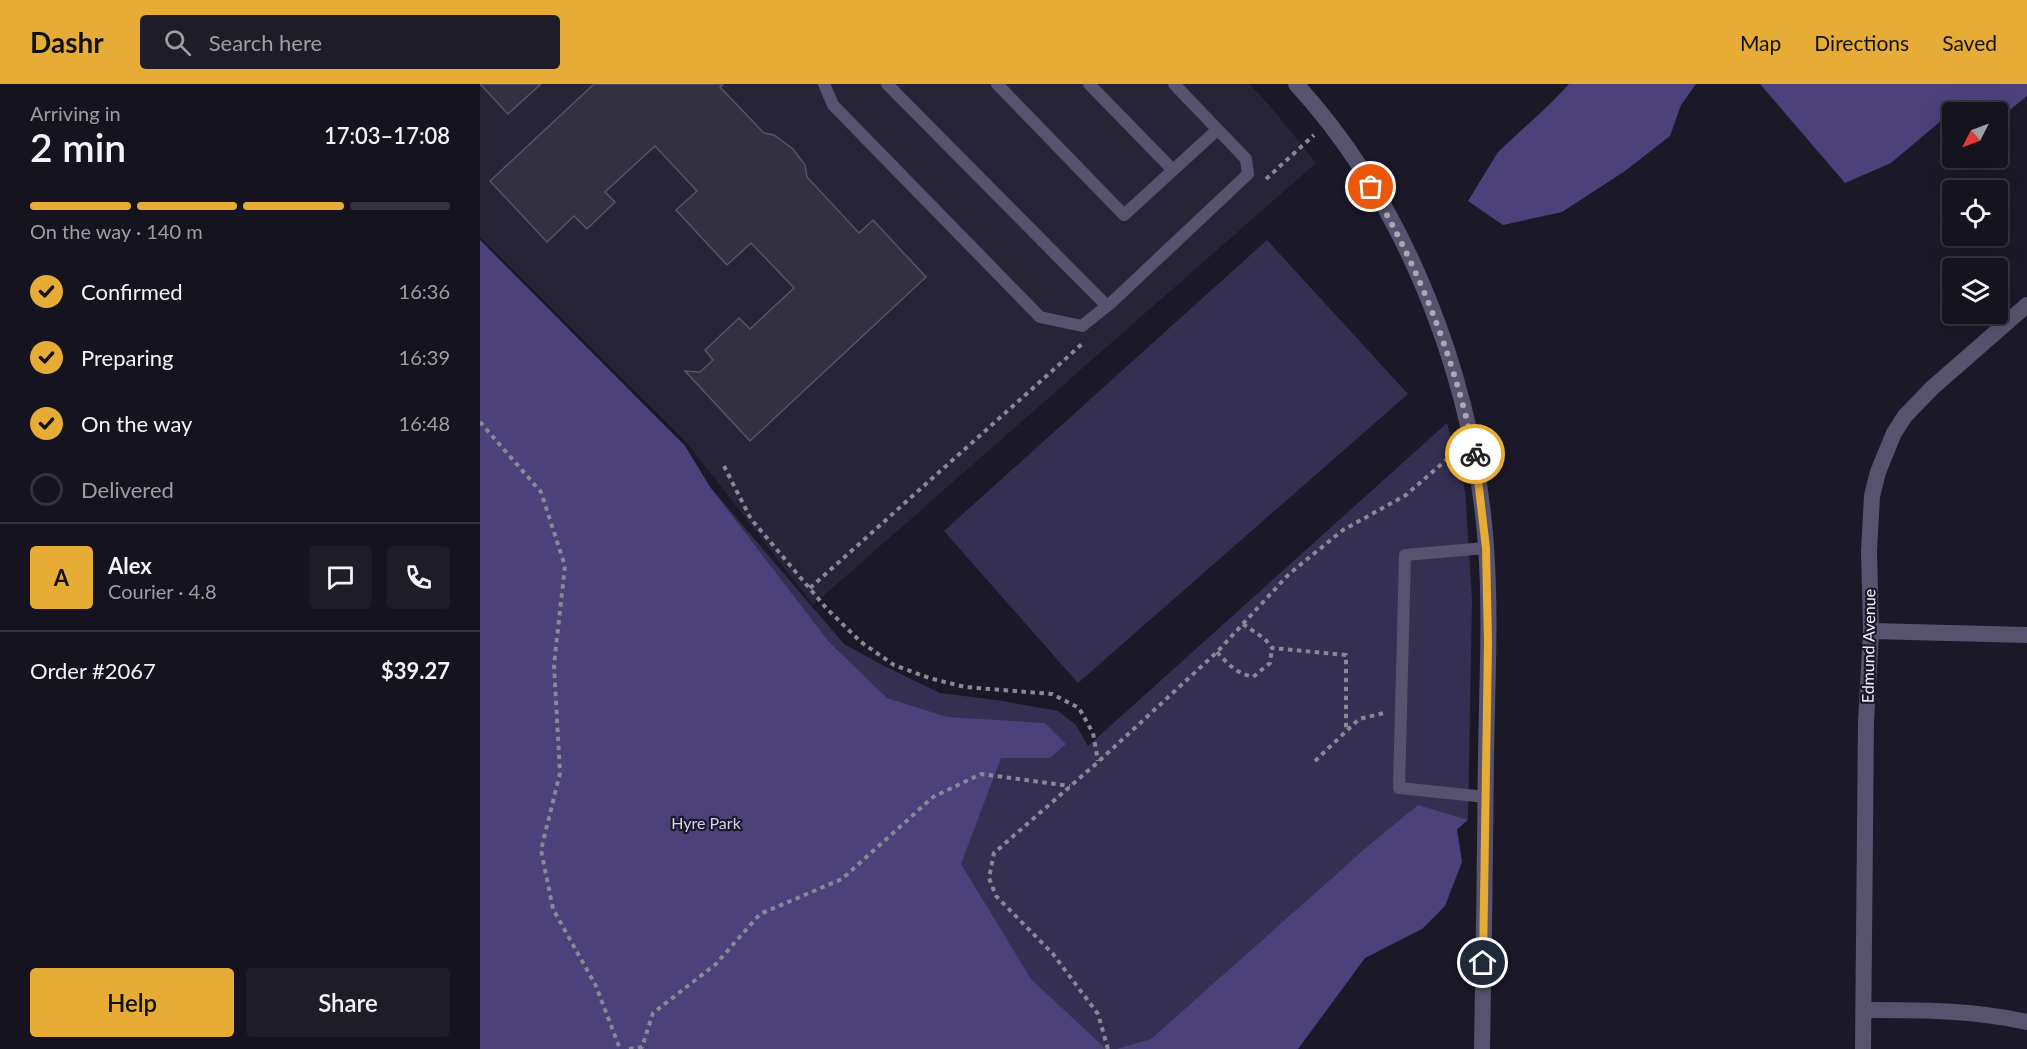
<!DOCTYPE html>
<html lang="en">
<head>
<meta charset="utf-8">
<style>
	:root { --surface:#14131e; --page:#1d1c27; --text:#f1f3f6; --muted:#9d9ea4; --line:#33323c; --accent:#e7ac36 }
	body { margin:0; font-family:Lato,sans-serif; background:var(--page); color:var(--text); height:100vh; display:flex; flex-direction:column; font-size:22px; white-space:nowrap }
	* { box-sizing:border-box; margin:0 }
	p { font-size:20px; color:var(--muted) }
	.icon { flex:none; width:33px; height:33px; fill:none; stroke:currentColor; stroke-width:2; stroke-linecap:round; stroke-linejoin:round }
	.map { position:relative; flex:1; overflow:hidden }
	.sheet { display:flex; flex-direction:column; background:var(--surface); width:480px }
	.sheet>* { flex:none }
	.needle { width:39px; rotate:228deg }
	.tools { position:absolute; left:1462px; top:18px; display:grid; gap:12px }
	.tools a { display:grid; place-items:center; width:66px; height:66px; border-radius:6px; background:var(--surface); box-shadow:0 6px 24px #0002,0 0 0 2px var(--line); font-size:30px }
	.pin { position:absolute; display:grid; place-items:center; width:51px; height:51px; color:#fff; margin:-26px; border:3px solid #fff; border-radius:50%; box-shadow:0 2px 6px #0007 }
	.courier { position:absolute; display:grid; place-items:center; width:60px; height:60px; margin:-30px; border:4px solid #e7ac36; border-radius:50%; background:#fff; color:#222; box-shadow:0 2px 8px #0007 }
	.headline em { font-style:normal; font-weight:600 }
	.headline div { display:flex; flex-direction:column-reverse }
	.headline { display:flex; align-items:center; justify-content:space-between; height:102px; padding:0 30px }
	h1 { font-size:39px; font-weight:600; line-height:45px }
	.bar { display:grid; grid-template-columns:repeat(4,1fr); gap:9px 6px; align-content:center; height:72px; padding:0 30px }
	.bar i { height:8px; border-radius:4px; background:var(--line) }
	.bar .selected { background:var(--accent) }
	.bar p { grid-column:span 4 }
	.line { display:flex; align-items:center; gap:15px; padding:0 30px; border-top:2px solid var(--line) }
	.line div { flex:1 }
	.round { display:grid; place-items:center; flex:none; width:63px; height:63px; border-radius:6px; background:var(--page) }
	ol { padding:0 30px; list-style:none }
	li { display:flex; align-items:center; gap:18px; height:66px }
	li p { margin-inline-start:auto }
	li .icon { padding:6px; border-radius:50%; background:var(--accent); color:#111; stroke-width:4 }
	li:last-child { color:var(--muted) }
	li i { width:33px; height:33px; border:3px solid var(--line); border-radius:50% }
	.action { display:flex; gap:12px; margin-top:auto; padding:12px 30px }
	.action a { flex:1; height:69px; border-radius:6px; background:var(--accent); color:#111; font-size:24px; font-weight:600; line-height:69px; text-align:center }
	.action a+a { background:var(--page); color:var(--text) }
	header { display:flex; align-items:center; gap:36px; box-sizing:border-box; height:84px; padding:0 30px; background:var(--accent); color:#111 }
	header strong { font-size:28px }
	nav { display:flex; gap:33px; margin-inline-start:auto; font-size:21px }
	.search { width:420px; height:54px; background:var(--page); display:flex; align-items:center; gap:15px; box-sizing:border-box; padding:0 21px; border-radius:6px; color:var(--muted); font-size:22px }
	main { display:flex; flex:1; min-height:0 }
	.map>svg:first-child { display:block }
	.built { fill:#272438 }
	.green { fill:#352f51 }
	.forest { fill:#4c417b }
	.building { fill:#333141; stroke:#565465; stroke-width:1.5 }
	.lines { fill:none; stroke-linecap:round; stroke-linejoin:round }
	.path { stroke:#898895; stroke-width:4; stroke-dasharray:4.5 4.5; stroke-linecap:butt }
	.service { stroke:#57536e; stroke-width:12 }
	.minor { stroke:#57536e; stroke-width:16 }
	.tertiary { stroke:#57536e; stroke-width:16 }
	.done { stroke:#a8a7b3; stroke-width:6; stroke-dasharray:0 10.8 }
	.route { stroke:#e7ac36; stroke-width:8 }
	.labels { text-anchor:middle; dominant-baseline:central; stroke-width:4.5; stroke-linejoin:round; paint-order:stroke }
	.street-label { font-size:16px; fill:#f4f3fe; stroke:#1b1928 }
	.park-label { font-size:16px; fill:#d5d2f6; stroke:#1b1928 }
</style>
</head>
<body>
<header>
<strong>Dashr</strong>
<div class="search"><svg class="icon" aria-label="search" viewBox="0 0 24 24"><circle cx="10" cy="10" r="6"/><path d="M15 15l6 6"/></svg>Search here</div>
<nav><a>Map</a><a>Directions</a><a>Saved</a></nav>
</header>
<main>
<section class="sheet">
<div class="headline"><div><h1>2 min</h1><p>Arriving in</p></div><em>17:03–17:08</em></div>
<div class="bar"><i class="selected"></i><i class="selected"></i><i class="selected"></i><i></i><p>On the way · 140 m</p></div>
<ol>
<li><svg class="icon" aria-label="check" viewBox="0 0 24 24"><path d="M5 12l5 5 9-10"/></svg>Confirmed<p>16:36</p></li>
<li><svg class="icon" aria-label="check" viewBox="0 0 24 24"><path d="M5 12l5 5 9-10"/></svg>Preparing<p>16:39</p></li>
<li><svg class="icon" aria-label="check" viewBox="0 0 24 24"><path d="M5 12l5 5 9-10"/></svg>On the way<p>16:48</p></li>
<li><i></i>Delivered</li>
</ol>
<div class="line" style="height:108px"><b class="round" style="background:var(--accent);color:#111">A</b><div><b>Alex</b><p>Courier · 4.8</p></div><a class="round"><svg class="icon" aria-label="chat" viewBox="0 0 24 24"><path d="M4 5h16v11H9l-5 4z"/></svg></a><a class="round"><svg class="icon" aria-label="phone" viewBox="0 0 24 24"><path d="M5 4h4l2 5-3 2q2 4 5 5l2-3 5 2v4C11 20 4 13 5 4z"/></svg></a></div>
<div class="line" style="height:78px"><div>Order #2067</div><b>$39.27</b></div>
<div class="action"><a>Help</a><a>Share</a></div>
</section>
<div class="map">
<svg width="1547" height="965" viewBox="0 0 1547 965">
	<rect width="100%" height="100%" fill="#1b1928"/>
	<!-- built -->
	<polygon class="built" points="0,0 769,0 790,22 836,79 333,521 208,360 0,153"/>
	<!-- green -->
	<g class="green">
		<polygon points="0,156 205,362 230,403 364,560 404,582 460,609 516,616 578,627 596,641 608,662 967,339 985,406 992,516 988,736 721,965 0,965"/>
		<polygon points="787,156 928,310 598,599 464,447"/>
	</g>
	<!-- forest -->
	<g class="forest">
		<polygon points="1089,0 1216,0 1201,21 1190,52 1145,87 1082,128 1023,141 988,117 1018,68 1073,17"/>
		<polygon points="1280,0 1547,0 1547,12 1531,25 1508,28 1473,28 1473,34 1462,36 1411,79 1365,99"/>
		<polygon points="0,156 205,362 230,403 349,558 407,614 467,633 565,639 586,660 570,674 521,674 481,780 551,895 626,965 0,965"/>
		<polygon points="938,721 988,736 977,745 982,778 965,822 942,845 885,874 818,965 637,965 671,955 887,763"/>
	</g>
	<!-- building -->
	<g class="building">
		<polygon points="0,0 61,0 28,30"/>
		<polygon points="114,0 243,0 240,3 284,49 294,51 313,65 325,81 327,93 379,149 393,136 446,193 270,357 205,287 220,288 233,276 225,266 259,234 270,245 314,204 271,159 247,181 196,126 217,107 175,62 125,108 135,118 107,145 94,132 67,158 10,97"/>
	</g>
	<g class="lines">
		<!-- path -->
		<g class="path">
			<polyline points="786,95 834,51"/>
			<polyline points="0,338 61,408 85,482 74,581 80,689 61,766 73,825 116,902 140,965"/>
			<polyline points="244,382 271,435 347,525 381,558 414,581 449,594 485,603 572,610 599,624 613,649 618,677"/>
			<polyline points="330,504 602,260"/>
			<polyline points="763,540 785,555 792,564 866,571 866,647"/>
			<path d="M737,568C749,581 756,589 773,593L790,579L792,564"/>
			<polyline points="835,677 879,635 904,629"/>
			<polyline points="149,965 162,963 173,929 236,880 280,830 362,795 453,713 501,690 590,702"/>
			<polyline points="628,965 618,930 573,870 516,812 509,794 514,769 618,678 737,568 809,490 863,446 926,411 973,370"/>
		</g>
		<!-- service -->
		<g class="service">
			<polyline points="344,0 353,21 560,233 602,242 632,218 768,90 766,75 694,0"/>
			<polyline points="407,0 627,222"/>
			<polyline points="517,0 644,131 737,46"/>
			<polyline points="609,0 693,86"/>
			<polyline points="1006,713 919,704 925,471 1006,464"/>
		</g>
		<!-- minor -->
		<g class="minor">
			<polyline points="1391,547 1547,551"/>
			<path d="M1385,926C1440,926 1494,926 1547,938"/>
			<polyline points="1383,965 1386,638 1391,547 1389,467 1392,412 1398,388 1414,349 1425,332 1452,304 1547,221"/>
		</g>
		<!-- tertiary -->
		<path class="tertiary" d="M816,0C928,122 994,298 1006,462C1011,531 1007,601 1006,670C1005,768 1004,867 1002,965"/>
	</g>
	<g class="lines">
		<!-- done -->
		<path class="done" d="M891,103C941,187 974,275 995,370"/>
		<!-- route -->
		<polyline class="route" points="995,370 1006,464 1008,558 1003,879"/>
	</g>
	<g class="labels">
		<!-- street labels -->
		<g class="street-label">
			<text transform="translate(1388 562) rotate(-89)">Edmund Avenue</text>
		</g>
		<!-- park labels -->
		<g class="park-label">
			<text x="226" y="738">Hyre Park</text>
		</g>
	</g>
</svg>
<div class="tools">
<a><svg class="needle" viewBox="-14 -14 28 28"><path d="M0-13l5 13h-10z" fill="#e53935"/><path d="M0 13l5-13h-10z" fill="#9d9ea4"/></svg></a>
<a><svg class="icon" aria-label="locate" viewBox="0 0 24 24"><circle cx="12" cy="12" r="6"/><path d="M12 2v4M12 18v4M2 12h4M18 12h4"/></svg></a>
<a><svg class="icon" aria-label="layers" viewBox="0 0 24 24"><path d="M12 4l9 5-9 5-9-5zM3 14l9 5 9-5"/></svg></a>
</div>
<div class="pin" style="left:891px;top:103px;background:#ea580c"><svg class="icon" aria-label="bag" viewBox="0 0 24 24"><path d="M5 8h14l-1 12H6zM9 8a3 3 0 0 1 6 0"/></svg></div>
<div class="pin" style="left:1003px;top:879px;background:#1f2937"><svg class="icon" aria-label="home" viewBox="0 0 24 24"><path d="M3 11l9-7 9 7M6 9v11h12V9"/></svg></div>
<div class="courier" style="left:995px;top:370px"><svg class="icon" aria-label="bike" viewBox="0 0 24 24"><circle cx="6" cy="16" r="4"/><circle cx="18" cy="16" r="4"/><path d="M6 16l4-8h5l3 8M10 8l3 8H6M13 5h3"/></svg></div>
</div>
</main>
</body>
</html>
